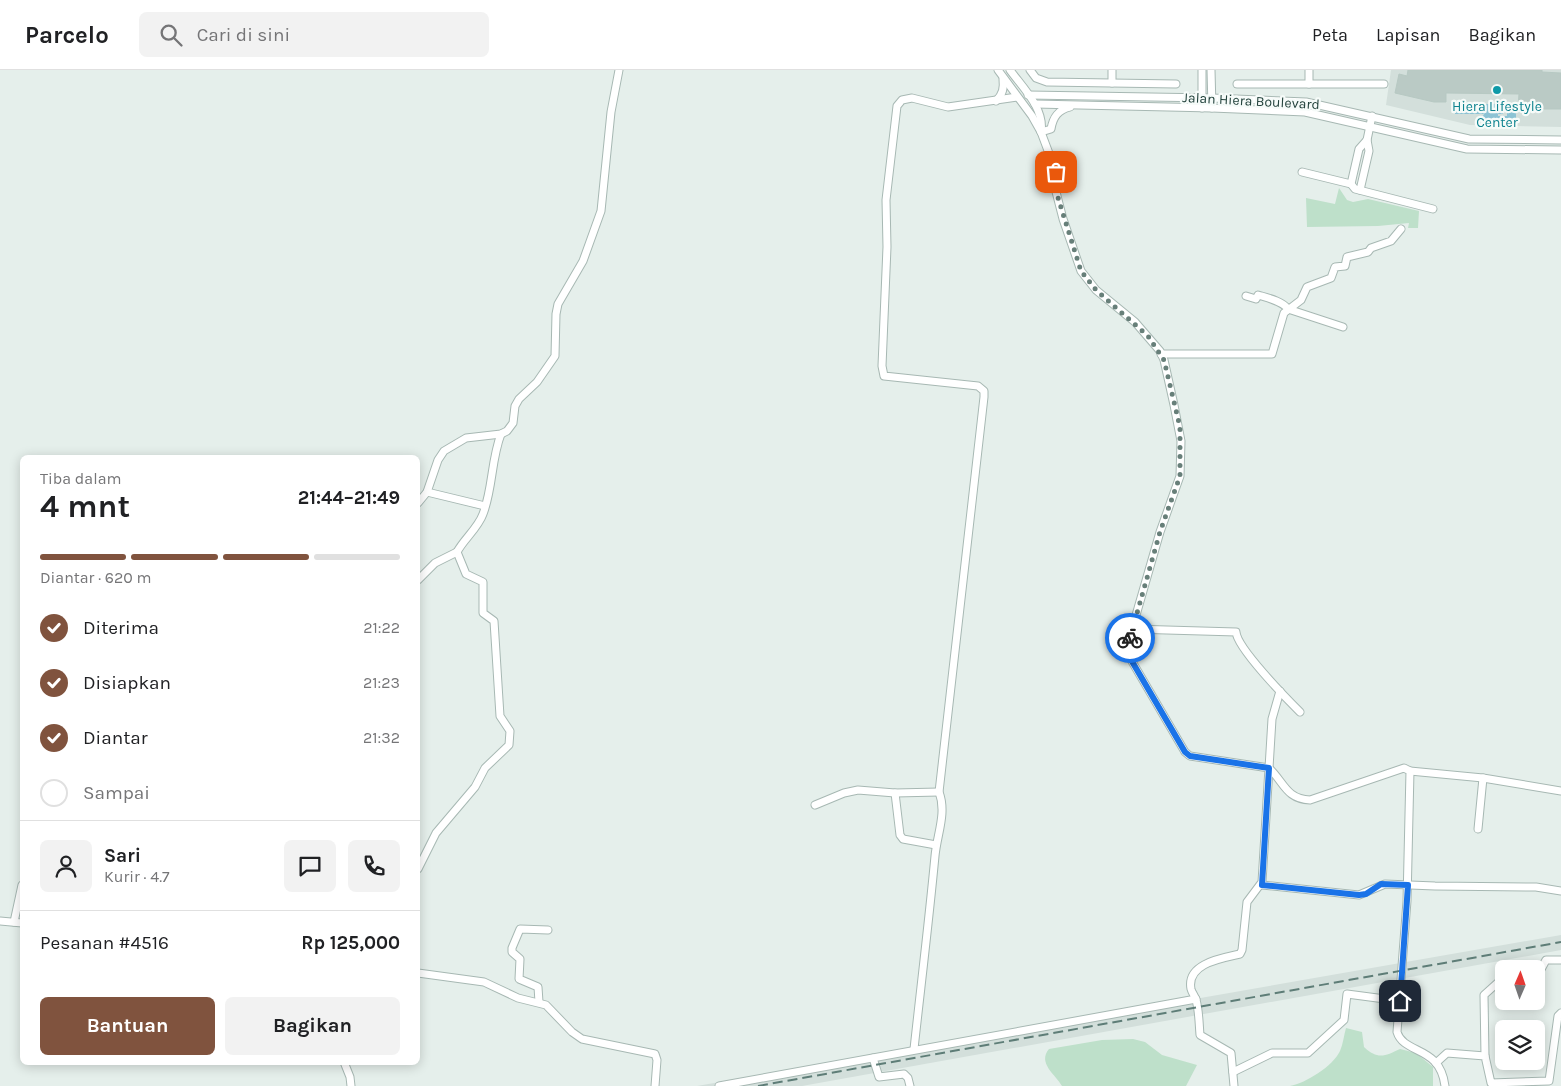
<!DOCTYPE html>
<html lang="id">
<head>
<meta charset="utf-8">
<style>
	:root { --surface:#fff; --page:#f2f2f2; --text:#202124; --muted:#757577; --line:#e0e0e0; --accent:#80533e }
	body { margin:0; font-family:Karla,sans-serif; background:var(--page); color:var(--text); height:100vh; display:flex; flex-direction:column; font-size:19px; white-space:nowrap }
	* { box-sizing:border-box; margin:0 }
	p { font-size:16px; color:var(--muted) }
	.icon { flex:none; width:28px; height:28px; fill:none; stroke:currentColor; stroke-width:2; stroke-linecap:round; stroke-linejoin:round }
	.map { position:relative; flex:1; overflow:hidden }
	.details { position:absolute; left:20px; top:385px; width:400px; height:610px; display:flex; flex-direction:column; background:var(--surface); border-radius:8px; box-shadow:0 2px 12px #0003 }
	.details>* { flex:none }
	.needle { width:32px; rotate:2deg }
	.buttons { position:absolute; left:1495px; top:890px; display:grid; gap:10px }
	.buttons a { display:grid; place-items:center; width:50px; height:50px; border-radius:8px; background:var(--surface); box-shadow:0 2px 12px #0003; font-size:25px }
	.pin { position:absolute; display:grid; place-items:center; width:42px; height:42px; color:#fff; margin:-21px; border-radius:10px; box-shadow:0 2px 8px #0006 }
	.courier { position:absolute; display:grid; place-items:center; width:50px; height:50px; margin:-25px; border:4px solid #1a73e8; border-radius:50%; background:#fff; color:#222; box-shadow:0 1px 6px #0007 }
	.headline em { font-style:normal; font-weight:700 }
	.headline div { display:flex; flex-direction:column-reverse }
	.headline { display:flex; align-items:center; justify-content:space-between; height:85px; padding:0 20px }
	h1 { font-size:32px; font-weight:700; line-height:38px }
	.bar { display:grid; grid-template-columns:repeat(4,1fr); gap:8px 5px; align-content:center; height:60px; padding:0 20px }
	.bar i { height:6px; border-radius:4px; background:var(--line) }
	.bar .current { background:var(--accent) }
	.bar p { grid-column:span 4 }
	.line { display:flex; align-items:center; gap:12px; padding:0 20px; border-top:1px solid var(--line) }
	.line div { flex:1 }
	.round { display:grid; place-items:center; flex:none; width:52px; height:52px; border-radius:8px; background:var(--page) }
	ol { padding:0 20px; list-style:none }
	li { display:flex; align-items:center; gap:15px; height:55px }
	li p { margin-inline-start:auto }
	li .icon { padding:5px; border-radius:50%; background:var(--accent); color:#fff; stroke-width:4 }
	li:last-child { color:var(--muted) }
	li i { width:28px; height:28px; border:2px solid var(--line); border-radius:50% }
	.action { display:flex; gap:10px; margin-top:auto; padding:10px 20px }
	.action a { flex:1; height:58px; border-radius:8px; background:var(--accent); color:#fff; font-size:20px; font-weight:700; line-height:58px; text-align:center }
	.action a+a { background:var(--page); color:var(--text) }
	header { display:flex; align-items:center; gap:30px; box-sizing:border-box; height:70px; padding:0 25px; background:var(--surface); border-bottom:1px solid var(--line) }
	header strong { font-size:24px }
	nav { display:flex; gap:28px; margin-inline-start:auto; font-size:18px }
	.search { width:350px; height:45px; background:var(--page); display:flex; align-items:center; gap:12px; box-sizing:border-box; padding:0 18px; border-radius:8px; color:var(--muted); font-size:19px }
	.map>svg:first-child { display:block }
	.built { fill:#d3dfdb }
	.green { fill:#bee0ca }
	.water { fill:#8dc3d4 }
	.building { fill:#bacac5; stroke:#b7c9c3 }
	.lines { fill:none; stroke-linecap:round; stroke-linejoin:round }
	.minor-casing { stroke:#a7b8b3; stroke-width:9 }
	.minor { stroke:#fff; stroke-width:7 }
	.rail { stroke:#5e7d77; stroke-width:2; stroke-dasharray:10 5; stroke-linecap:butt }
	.done { stroke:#677f79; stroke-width:5; stroke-dasharray:0 9 }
	.route { stroke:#1a73e8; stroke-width:6 }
	.culture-dot { fill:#0f9aa8; stroke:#f6fbf9; stroke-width:2 }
	.labels { text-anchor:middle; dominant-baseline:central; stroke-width:4.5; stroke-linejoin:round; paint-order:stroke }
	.street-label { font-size:14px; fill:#23423c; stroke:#f6fbf9 }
	.culture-label { font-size:14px; fill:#0d838f; stroke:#f6fbf9 }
</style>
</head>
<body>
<header>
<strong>Parcelo</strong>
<div class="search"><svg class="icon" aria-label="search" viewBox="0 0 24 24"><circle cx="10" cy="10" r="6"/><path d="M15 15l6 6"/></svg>Cari di sini</div>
<nav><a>Peta</a><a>Lapisan</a><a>Bagikan</a></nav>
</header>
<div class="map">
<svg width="1561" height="1016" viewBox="0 0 1561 1016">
	<rect width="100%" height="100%" fill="#e5efeb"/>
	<!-- built -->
	<g class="built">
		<polygon points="1391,0 1561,0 1561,57 1470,55 1386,35"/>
		<polygon points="1561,865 1561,880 802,1016 697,1016"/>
	</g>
	<!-- green -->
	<g class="green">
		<polygon points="1339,118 1347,130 1353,132 1368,129 1419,141 1418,158 1408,158 1409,153 1378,156 1307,157 1306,128 1335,134"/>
		<path d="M1346,958L1362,962L1364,977C1378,990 1385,986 1400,979L1416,983L1433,997V1016H1290C1306,1013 1333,996 1340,981C1343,974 1344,965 1346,958Z"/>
		<path d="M1133,969L1145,972L1162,985L1197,995L1186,1016H1062C1056,1005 1037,993 1049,979L1102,970Z"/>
	</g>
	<!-- water -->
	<polygon class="water" points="1455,34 1503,34 1503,44 1498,44 1498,46 1507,46 1507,41 1516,41 1516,49 1494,51 1494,49 1485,49 1483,46 1484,44 1455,44"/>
	<!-- building -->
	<polygon class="building" points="1408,0 1542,0 1542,2 1561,3 1561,39 1518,39 1519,24 1446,23 1446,32 1434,32 1395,23 1399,4 1407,6"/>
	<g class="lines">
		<!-- minor casing -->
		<g class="minor-casing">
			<g id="minor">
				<path d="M998,0L1032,46L1041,62L1056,102L1054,114L1063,149L1081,201L1096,220L1135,252L1160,281L1164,290L1174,335L1181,371L1180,406L1160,462L1132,559L1128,578L1130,588L1185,682L1190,686L1269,698C1284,712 1286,729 1310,730L1404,698L1410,701L1407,831L1397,962C1404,985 1440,975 1445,1016"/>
				<path d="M1010,0C1023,18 1045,39 1041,62"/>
				<polyline points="1030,0 1036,8 1047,12 1176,14"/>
				<polyline points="1202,0 1202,38"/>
				<polyline points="1211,0 1212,38"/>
				<polyline points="1309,0 1309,14"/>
				<polyline points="1112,13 1112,0"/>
				<polyline points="1237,14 1384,14"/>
				<polyline points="1028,25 1212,28 1306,32 1469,69 1561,70"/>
				<path d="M996,31C1003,24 1004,18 1003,9"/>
				<polyline points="1035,34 1212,38 1305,42 1467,79 1561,80"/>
				<path d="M1041,62L1051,59C1053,47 1058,40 1070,37"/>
				<polyline points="1302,102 1351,114 1355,119 1433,139"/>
				<polyline points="1351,114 1359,79 1367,70 1372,46"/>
				<polyline points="1360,120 1369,81 1367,70"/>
				<path d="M1246,226L1256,229L1258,225C1268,228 1282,231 1288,239L1343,257"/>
				<polyline points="1161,284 1272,284 1284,243 1301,230 1307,217 1331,208 1335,197 1345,196 1347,187 1368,182 1371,178 1391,171 1401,159"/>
				<polyline points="427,422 485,436"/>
				<polyline points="418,433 427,422 438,390 444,381 466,368 501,364 507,361 513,353 515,336 519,329 537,312 555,286 556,244 558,234 583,191 601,141 611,42 619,0"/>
				<polyline points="418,510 435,493 457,482"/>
				<path d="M1132,559L1236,562C1237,578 1287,629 1300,642"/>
				<polyline points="1410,701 1483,708 1561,721"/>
				<polyline points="895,723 900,765 903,769 936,775"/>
				<polyline points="815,735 844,723 858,720 895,723 939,722"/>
				<polyline points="1478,759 1483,708"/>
				<path d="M418,799L436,763L475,717L485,698L509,675L510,661L500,646L494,551L483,543V512L466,504L457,482C464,469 478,458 483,444C493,418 491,390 501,364"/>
				<polyline points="1262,815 1359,825 1385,814 1435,816 1536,817 1561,821"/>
				<polyline points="0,851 22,853"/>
				<polyline points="14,852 22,815"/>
				<polyline points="418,903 484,912 518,928 546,935 572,962 582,969 655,984 657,990 655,1016"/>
				<polyline points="1536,903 1539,903 1546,890 1561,890"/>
				<polyline points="539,932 538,917 519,909 520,889 512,882 512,878 520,859 548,860"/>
				<path d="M914,979C921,915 929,850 935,786C937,764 947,743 939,722L984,327V321L978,316L884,306L882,296L887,177L886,130L897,36L902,30L912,28L948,37L1017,27"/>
				<polyline points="1485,986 1484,925 1504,907"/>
				<polyline points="873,988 879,1007 904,1004 908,1008 910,1016"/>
				<polyline points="344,992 350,1007 351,1016"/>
				<polyline points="1436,993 1447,983 1485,986 1491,1013 1549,1011 1558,946 1561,943"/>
				<polyline points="1233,1002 1272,983 1308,983 1344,950 1347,924 1400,931"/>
				<polyline points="719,1016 1196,929"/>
				<path d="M1234,1016L1231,983L1200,965C1199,953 1199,940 1196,930C1195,926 1192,923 1191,919C1186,893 1223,888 1240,884L1242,880L1247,832L1262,812L1272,649L1280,621"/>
			</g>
		</g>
		<!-- minor -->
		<use href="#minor" class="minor"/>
		<!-- rail -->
		<polyline class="rail" points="758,1016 1561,872"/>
	</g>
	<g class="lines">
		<!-- done -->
		<polyline class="done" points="1056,102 1054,114 1059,131 1081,201 1096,220 1148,266 1164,290 1180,357 1180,406 1160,462 1130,568"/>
		<!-- route -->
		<polyline class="route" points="1130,568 1128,578 1130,588 1185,682 1190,686 1269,698 1262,815 1359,825 1366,824 1381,814 1408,815 1400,931"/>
	</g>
	<!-- markers -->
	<circle class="culture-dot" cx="1497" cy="20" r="5"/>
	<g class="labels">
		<!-- street labels -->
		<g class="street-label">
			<text transform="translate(1251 31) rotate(3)">Jalan Hiera Boulevard</text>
		</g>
		<!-- culture labels -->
		<g class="culture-label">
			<text x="1497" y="36">Hiera Lifestyle<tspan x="1497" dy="16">Center</tspan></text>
		</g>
	</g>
</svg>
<div class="buttons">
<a><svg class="needle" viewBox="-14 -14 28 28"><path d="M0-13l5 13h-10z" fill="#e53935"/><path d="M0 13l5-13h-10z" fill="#757577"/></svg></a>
<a><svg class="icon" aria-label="layers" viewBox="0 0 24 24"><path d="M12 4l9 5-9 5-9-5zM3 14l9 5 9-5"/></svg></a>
</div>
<div class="pin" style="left:1056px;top:102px;background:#ea580c"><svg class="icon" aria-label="bag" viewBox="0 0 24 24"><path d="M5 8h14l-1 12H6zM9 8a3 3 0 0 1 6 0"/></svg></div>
<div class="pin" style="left:1400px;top:931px;background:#1f2937"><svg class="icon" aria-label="home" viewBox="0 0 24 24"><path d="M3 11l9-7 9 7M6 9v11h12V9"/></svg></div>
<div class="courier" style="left:1130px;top:568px"><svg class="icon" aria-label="bike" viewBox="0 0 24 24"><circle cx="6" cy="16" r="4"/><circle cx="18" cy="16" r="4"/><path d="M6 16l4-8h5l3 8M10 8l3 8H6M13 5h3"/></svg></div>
<section class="details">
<div class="headline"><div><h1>4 mnt</h1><p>Tiba dalam</p></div><em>21:44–21:49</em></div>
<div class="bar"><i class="current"></i><i class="current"></i><i class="current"></i><i></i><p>Diantar · 620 m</p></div>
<ol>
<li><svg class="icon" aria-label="check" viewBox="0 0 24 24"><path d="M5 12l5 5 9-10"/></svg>Diterima<p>21:22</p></li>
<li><svg class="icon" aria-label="check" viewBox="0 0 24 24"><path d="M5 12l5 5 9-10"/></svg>Disiapkan<p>21:23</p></li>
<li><svg class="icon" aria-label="check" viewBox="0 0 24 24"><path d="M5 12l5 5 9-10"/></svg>Diantar<p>21:32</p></li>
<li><i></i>Sampai</li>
</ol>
<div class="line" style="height:90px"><a class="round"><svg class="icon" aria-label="person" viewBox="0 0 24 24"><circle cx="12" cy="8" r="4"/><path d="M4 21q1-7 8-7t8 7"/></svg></a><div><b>Sari</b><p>Kurir · 4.7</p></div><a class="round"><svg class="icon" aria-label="chat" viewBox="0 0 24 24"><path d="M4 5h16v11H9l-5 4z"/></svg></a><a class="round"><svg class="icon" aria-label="phone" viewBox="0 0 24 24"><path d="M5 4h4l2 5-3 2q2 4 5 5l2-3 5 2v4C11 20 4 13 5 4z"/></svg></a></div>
<div class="line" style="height:65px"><div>Pesanan #4516</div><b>Rp 125,000</b></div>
<div class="action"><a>Bantuan</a><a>Bagikan</a></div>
</section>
</div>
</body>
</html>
